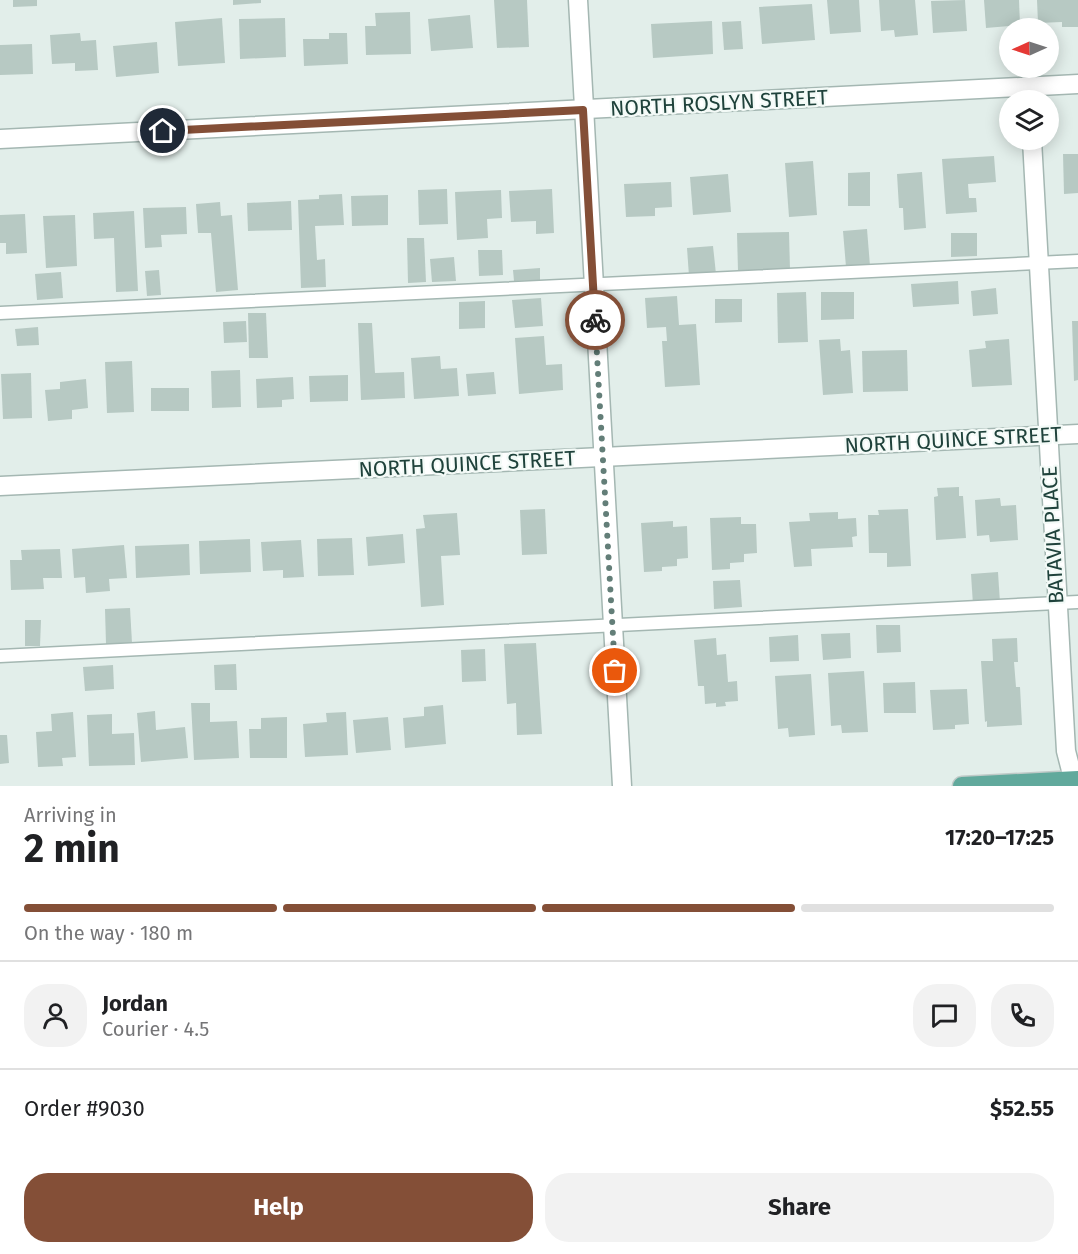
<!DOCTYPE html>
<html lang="en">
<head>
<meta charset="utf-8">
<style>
	:root { --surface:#fff; --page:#f2f2f2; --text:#202124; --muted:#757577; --line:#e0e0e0; --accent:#844f37 }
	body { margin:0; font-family:"Fira Sans",sans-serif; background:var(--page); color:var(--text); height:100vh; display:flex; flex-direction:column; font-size:22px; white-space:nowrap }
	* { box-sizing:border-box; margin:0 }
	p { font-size:20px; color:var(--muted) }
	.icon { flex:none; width:33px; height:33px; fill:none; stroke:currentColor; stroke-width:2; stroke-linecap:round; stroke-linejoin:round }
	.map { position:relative; height:786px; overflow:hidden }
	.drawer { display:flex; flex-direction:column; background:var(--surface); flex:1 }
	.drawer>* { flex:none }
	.needle { width:39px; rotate:267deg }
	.buttons { position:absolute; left:999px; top:18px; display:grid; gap:12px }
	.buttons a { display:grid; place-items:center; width:60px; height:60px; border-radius:50%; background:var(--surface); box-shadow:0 3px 15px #0003; font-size:30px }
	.pin { position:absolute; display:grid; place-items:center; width:51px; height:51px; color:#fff; margin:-26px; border:3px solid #fff; border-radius:50%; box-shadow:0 2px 6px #0007 }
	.courier { position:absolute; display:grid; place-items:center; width:60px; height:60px; margin:-30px; border:4px solid #844f37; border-radius:50%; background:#fff; color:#222; box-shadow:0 2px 8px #0007 }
	.summary em { font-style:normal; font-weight:700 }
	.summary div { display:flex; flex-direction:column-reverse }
	.summary { display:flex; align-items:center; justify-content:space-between; height:102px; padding:0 24px }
	h1 { font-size:39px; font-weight:700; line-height:45px }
	.bar { display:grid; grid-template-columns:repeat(4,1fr); gap:9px 6px; align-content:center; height:72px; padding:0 24px }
	.bar i { height:8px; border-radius:4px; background:var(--line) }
	.bar .on { background:var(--accent) }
	.bar p { grid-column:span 4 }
	.line { display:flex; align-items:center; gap:15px; padding:0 24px; border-top:2px solid var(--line) }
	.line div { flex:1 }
	.round { display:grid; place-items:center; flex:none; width:63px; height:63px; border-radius:24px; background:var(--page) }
	.button { display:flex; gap:12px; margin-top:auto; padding:12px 24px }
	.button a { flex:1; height:69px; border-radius:24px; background:var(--accent); color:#fff; font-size:24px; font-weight:700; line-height:69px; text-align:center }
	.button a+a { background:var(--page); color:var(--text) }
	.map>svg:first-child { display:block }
	.building { fill:#b7c9c3 }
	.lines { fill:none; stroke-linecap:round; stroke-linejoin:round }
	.service-casing { stroke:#a4b7b2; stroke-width:15 }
	.minor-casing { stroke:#a4b7b2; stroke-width:21 }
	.tertiary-casing { stroke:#a4b7b2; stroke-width:21 }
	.primary-casing { stroke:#c0cac8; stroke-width:21 }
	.service { stroke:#fff; stroke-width:12 }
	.minor { stroke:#fff; stroke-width:18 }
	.tertiary { stroke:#fff; stroke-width:18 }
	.primary { stroke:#61a99c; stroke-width:18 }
	.done { stroke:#637e78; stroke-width:6; stroke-dasharray:0 10.8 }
	.route { stroke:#844f37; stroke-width:8 }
	.labels { text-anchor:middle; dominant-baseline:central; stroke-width:4.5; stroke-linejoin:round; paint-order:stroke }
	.street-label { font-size:21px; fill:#1f423b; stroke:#f3faf7 }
</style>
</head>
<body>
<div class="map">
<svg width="1078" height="786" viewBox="0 0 1078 786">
	<rect width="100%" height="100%" fill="#e2eeea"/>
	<!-- building -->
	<g class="building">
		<polygon points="13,0 37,0 37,6 13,7"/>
		<polygon points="233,0 261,0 261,3 233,5"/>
		<polygon points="494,0 527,0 529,47 497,48"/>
		<polygon points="827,0 859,0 861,32 830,34"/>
		<polygon points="879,0 915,0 918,35 895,37 894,30 881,31"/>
		<polygon points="965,0 967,31 933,33 931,1"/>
		<polygon points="984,0 1019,0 1020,25 986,28"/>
		<polygon points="1037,0 1078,0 1078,27 1062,27 1062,22 1038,23"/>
		<polygon points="812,4 815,40 762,44 759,7"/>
		<polygon points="410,12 411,54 366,55 365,26 376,26 375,13"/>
		<polygon points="470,15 473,48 431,51 428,19"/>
		<polygon points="222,18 225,63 178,66 175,22"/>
		<polygon points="285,18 286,57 240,59 239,19"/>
		<polygon points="712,21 713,54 653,58 651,24"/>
		<polygon points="741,21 743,49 724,50 722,22"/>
		<polygon points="80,33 81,41 96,40 98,70 75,71 75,63 52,64 50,35"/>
		<polygon points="329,33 347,33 348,64 304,66 303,39 329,39"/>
		<polygon points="157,42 159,73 116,77 113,46"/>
		<polygon points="32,44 33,74 0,75 0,45"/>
		<polygon points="1063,154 1078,154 1078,193 1064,194"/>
		<polygon points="994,156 996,182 968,184 969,198 976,198 977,212 946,214 942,159"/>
		<polygon points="813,161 817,215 789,217 785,163"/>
		<polygon points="870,172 870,206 848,206 848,173"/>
		<polygon points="922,172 926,228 904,230 903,208 899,208 897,174"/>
		<polygon points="728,174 731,212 693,215 690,177"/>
		<polygon points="671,182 672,207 655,208 655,216 626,217 624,184"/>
		<polygon points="447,189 448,224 419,225 418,190"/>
		<polygon points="552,189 554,233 536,234 536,221 511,222 509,191"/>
		<polygon points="501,190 502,218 487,219 488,238 457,240 455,192"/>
		<polygon points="342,194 344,225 315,226 317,260 325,259 326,287 301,288 298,200 319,199 319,195"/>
		<polygon points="388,195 388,225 352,226 351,196"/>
		<polygon points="291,201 292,230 248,231 247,203"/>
		<polygon points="220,202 221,216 232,215 238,290 216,292 211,233 198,233 196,204"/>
		<polygon points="186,207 187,234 161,235 162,247 145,248 143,208"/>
		<polygon points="134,211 138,291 116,292 114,238 94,239 93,213"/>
		<polygon points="25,214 27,253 6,254 6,243 0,243 0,215"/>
		<polygon points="75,215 77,266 46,268 43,216"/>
		<polygon points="867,229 870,266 846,267 843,231"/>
		<polygon points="789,232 790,270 738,271 737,233"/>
		<polygon points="951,233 977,233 977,256 951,257"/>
		<polygon points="407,238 424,238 426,282 408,283"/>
		<polygon points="713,246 716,274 689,276 687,248"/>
		<polygon points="478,250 502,250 503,275 479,276"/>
		<polygon points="454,257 456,281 432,282 430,259"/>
		<polygon points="540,268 540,280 514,281 513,270"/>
		<polygon points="159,270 161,295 147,296 145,271"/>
		<polygon points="61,272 63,298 37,300 35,274"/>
		<polygon points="958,281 959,304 913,307 911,284"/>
		<polygon points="996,288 998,314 973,316 971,291"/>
		<polygon points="806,292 808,342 778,343 777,293"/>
		<polygon points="821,292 854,292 854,319 821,320"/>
		<polygon points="677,296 679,325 696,324 700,385 665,387 662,341 667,341 666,327 647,328 645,298"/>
		<polygon points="541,298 543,326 515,328 512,300"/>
		<polygon points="715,299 742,299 742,322 715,323"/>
		<polygon points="485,301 485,328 459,329 459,302"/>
		<polygon points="248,313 266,313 268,358 249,358"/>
		<polygon points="246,321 247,342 224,343 223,322"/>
		<polygon points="1072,321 1078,321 1078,380 1074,381"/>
		<polygon points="358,323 372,323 375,373 404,372 405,398 361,400"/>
		<polygon points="38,327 39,345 17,346 15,329"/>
		<polygon points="544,336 546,365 562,364 563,390 519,394 515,338"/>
		<polygon points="840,339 841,351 850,350 853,393 823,395 819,340"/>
		<polygon points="1009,339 1012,385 972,387 969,350 986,348 985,341"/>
		<polygon points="907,350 908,391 863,392 862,351"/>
		<polygon points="440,356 441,369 457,368 459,396 414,399 411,358"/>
		<polygon points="132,361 134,412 107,413 105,362"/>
		<polygon points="240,370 241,407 212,408 211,371"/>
		<polygon points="494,372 496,394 468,396 466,374"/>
		<polygon points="31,373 32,418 3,419 1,374"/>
		<polygon points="348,375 348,401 310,402 309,376"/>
		<polygon points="293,377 294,399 282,400 282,407 257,408 256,379"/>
		<polygon points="86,379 88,408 72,410 72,419 48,421 45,390 60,389 60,382"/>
		<rect x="151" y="388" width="38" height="23"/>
		<polygon points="959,487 959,496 963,496 966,538 936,540 934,497 938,496 937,488"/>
		<polygon points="1000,498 1001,506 1016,505 1018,540 990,542 989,535 977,536 975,500"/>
		<polygon points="545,509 547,554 522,555 520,510"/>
		<polygon points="908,509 911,566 887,567 887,553 869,553 868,515 879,515 878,510"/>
		<polygon points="838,512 838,519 856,518 857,536 852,537 853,547 811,549 812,566 794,567 789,522 810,521 809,513"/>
		<polygon points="457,513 460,555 441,556 444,605 421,607 416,529 425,528 423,515"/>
		<polygon points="741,517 741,524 756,524 757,553 744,554 744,562 730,563 730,569 712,570 710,518"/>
		<polygon points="673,521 673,527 687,526 688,558 677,559 677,566 662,567 662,571 644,572 641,523"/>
		<polygon points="403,534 405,563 368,566 366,537"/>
		<polygon points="352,538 354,575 318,576 317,539"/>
		<polygon points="250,539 251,572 200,574 199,541"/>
		<polygon points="301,540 304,577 283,578 283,570 263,571 261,542"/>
		<polygon points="189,544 190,575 136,578 135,546"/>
		<polygon points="124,545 127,578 109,579 110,591 86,593 85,577 74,578 72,549"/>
		<polygon points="60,549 62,578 43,578 44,589 11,590 10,560 22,560 21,550"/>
		<polygon points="998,572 1000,603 973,605 971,574"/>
		<polygon points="740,580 742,607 714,609 713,581"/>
		<polygon points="130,608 132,643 106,644 105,609"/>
		<polygon points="25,620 41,620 40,646 25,646"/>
		<polygon points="876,625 900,625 901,652 877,653"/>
		<polygon points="850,633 851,658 823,660 821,634"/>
		<polygon points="798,635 799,661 770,662 769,637"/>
		<polygon points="716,638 717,655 726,654 728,682 737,681 738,701 725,702 726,706 716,707 716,703 705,704 704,686 698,686 694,640"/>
		<polygon points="1017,638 1018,662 1014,662 1016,687 1020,687 1022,725 987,727 987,721 985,722 981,661 993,661 992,639"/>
		<polygon points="536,643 542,734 517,735 516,703 507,704 504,644"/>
		<polygon points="485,649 486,681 462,682 461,650"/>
		<polygon points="236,664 237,690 215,690 214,665"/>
		<polygon points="113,665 114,689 85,691 83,667"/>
		<polygon points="864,671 868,732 842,733 841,725 831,726 828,673"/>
		<polygon points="811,674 815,735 789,737 788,728 778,729 775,676"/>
		<polygon points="915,682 916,713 884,713 883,683"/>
		<polygon points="967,689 969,724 955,725 955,729 933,730 930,690"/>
		<polygon points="191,703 210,703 210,722 237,721 239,758 194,760"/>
		<polygon points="443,705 446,744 405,748 403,718 424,716 424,707"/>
		<polygon points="155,711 156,730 185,727 188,758 141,762 137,713"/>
		<polygon points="73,712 76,757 62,758 63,766 38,767 36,732 52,731 51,714"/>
		<polygon points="346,712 348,755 305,757 303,724 327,722 326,713"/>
		<polygon points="112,714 112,734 134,733 135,765 89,766 87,715"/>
		<polygon points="287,717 287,758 250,758 249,729 261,729 261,718"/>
		<polygon points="388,717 391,750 356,753 353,720"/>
		<polygon points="0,735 7,735 9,763 0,764"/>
	</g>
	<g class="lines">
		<!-- service casing -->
		<g class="service-casing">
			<g id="service">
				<polyline points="0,313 1078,261"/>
				<polyline points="0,656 1078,602"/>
			</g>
		</g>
		<!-- minor casing -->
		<g class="minor-casing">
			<g id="minor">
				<polyline points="0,139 1078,84"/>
				<polyline points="1032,140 1066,751 1075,786"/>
				<polyline points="0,486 1078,434"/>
			</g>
		</g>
		<!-- tertiary casing -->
		<g class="tertiary-casing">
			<polyline id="tertiary" points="578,0 622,786"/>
		</g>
		<!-- primary casing -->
		<g class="primary-casing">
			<polyline id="primary" points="962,786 1078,780"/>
		</g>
		<!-- service -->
		<use href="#service" class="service"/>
		<!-- minor -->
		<use href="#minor" class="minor"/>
		<!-- tertiary -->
		<use href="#tertiary" class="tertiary"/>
		<!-- primary -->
		<use href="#primary" class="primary"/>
	</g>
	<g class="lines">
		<!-- done -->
		<polyline class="done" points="595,320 615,671"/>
		<!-- route -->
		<polyline class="route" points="163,131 583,110 595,320"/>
	</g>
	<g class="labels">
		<!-- street labels -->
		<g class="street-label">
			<text transform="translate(719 103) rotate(-3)">NORTH ROSLYN STREET</text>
			<text transform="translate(953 440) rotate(-3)">NORTH QUINCE STREET</text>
			<text transform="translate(467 464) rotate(-3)">NORTH QUINCE STREET</text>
			<text transform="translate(1053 535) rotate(-93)">BATAVIA PLACE</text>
		</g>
	</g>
</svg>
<div class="buttons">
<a><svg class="needle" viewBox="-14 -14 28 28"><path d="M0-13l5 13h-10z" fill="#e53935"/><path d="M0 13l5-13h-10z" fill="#757577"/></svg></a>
<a><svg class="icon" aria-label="layers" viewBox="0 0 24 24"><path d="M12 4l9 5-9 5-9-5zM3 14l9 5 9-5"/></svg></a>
</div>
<div class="pin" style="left:615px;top:671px;background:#ea580c"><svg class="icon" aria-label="bag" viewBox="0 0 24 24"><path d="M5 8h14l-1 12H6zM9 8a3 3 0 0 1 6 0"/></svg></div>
<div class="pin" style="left:163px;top:131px;background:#1f2937"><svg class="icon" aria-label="home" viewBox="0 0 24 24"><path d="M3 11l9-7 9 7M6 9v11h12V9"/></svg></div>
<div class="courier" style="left:595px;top:320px"><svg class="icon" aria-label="bike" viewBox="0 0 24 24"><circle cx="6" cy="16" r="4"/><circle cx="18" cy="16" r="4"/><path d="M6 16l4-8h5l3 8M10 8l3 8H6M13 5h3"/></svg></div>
</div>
<section class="drawer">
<div class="summary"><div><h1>2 min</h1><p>Arriving in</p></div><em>17:20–17:25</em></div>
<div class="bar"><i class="on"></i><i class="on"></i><i class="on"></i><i></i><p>On the way · 180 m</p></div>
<div class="line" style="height:108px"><a class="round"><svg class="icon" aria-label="person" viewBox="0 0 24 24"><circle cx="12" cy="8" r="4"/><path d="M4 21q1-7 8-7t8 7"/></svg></a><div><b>Jordan</b><p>Courier · 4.5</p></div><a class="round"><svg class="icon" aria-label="chat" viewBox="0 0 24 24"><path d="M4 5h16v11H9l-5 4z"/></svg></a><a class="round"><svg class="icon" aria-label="phone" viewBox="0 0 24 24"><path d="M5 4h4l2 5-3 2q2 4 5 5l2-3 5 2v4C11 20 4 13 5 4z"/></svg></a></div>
<div class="line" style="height:78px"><div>Order #9030</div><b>$52.55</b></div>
<div class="button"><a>Help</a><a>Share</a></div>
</section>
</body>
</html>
